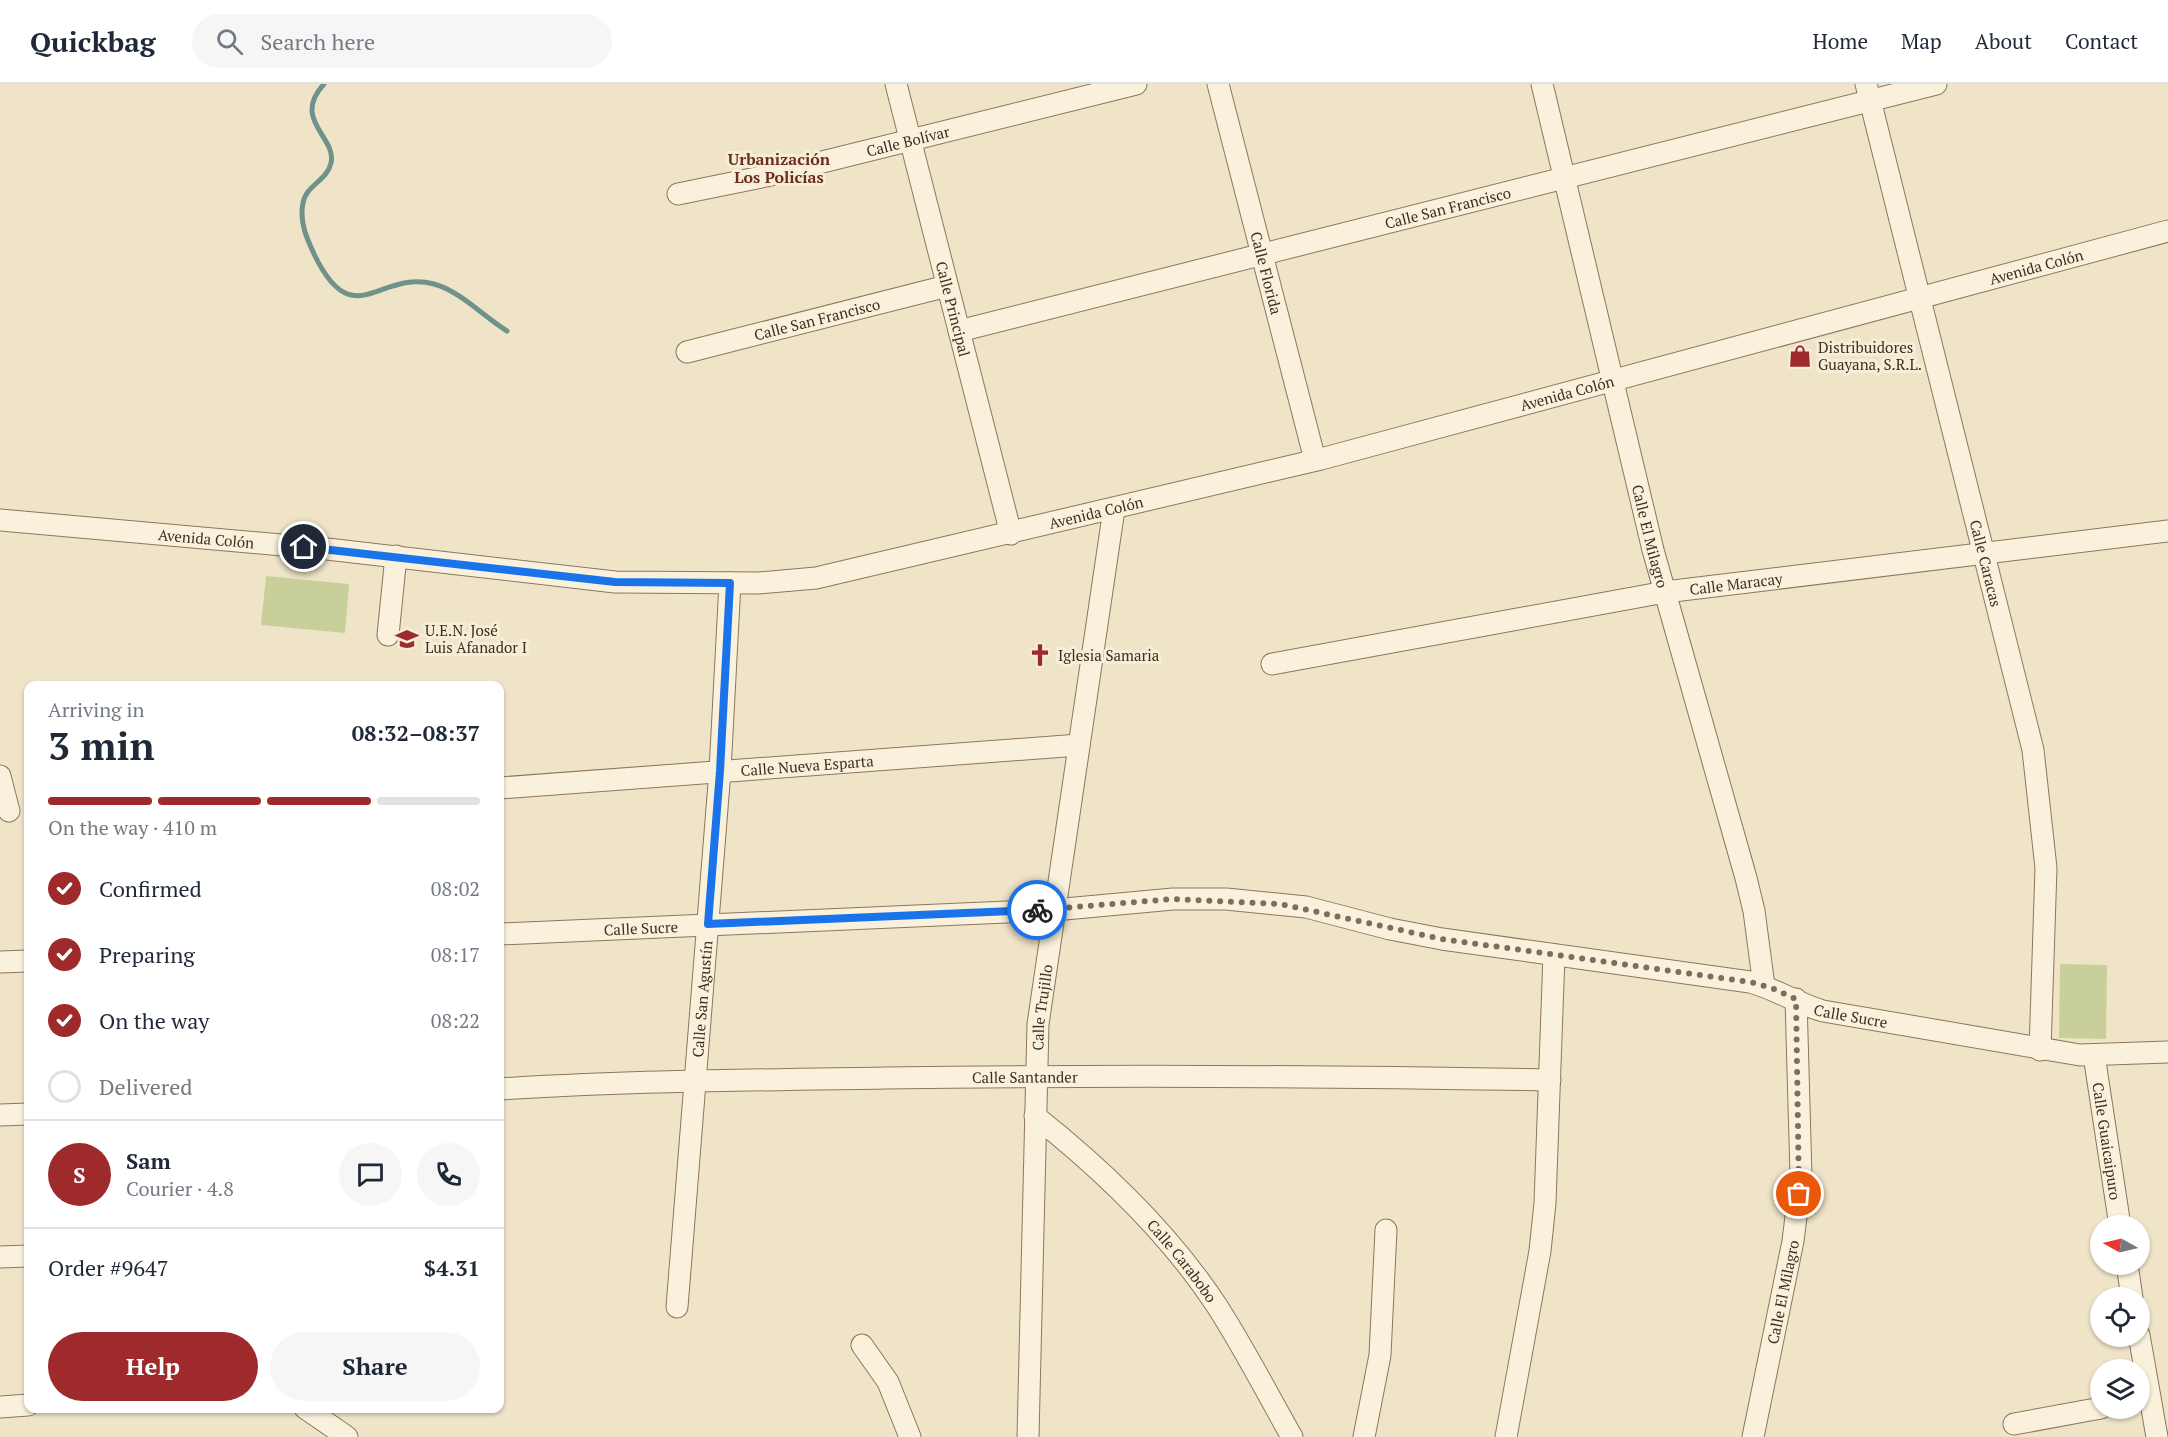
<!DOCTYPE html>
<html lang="en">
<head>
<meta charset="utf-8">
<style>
	:root { --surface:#fff; --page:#f6f6f7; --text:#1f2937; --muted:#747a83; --line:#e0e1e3; --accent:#9e2a2b }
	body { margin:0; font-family:"PT Serif",serif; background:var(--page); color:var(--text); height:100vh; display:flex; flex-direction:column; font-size:22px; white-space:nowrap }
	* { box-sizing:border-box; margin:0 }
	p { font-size:20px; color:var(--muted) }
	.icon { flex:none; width:33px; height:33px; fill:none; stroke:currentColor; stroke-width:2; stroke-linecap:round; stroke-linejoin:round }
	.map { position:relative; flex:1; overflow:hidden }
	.panel { position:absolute; left:24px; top:597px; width:480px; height:732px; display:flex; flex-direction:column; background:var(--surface); border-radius:12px; box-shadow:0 2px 4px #0004 }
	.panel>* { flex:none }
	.needle { width:39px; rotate:278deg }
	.fabs { position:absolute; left:2090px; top:1131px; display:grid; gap:12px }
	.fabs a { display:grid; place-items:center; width:60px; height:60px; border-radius:50%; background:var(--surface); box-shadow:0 2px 4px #0004; font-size:30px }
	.pin { position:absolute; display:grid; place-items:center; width:51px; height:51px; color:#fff; margin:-26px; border:3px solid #fff; border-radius:50%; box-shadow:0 2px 6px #0007 }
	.courier { position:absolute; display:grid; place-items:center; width:60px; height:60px; margin:-30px; border:4px solid #1a73e8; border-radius:50%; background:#fff; color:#222; box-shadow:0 2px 8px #0007 }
	.overview em { font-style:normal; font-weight:700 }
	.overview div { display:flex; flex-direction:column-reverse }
	.overview { display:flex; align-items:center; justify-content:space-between; height:102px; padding:0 24px }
	h1 { font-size:39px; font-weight:700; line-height:45px }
	.bar { display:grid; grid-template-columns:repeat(4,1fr); gap:9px 6px; align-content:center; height:72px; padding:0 24px }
	.bar i { height:8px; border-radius:4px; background:var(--line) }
	.bar .on { background:var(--accent) }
	.bar p { grid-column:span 4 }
	.line { display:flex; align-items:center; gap:15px; padding:0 24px; border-top:2px solid var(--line) }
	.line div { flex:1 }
	.round { display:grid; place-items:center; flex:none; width:63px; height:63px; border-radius:32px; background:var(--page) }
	ol { padding:0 24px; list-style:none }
	li { display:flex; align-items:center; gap:18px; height:66px }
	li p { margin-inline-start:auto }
	li .icon { padding:6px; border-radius:50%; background:var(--accent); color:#fff; stroke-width:4 }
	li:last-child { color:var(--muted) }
	li i { width:33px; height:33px; border:3px solid var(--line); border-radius:50% }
	.button { display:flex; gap:12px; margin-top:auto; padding:12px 24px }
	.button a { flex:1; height:69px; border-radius:36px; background:var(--accent); color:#fff; font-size:24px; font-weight:700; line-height:69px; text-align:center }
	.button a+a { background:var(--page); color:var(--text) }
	header { display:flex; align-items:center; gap:36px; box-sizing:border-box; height:84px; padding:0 30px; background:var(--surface); border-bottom:2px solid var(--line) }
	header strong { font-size:28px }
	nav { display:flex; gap:33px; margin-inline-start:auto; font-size:21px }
	.search { width:420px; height:54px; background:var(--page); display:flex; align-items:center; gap:15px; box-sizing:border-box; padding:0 21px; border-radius:33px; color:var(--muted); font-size:22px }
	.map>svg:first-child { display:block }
	.park { fill:#c9cf9b }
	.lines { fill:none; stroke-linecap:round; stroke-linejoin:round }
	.stream { stroke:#6f938a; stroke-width:5 }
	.minor-casing { stroke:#8d765c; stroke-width:23 }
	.minor { stroke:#faf1dc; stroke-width:21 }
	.done { stroke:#7c6e5b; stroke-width:6; stroke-dasharray:0 10.8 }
	.route { stroke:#1a73e8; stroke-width:8 }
	.labels { text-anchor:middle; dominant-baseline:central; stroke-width:6; stroke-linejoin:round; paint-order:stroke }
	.street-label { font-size:15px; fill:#3d2e20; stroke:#f7eed8 }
	.poi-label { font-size:15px; fill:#3d2e20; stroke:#f7eed8; text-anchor:start }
	.neighbourhood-label { font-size:16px; font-weight:bold; fill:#6b2e1e; stroke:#f7eed8 }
</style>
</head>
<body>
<header>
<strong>Quickbag</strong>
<div class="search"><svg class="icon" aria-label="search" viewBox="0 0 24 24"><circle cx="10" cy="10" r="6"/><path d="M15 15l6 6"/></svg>Search here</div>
<nav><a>Home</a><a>Map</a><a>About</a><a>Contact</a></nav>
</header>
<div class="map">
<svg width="2168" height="1353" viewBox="0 0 2168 1353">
	<rect width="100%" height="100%" fill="#f0e4c8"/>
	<!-- park -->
	<g class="park">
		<polygon points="266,492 349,500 345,549 261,541"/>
		<polygon points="2060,880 2107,881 2106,955 2059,954"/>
	</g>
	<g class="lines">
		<!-- stream -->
		<path class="stream" d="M324,0C291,36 337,53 331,79C327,97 306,101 303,119C299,138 307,155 315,172C354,251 379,185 434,200C460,207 484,233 507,247"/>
		<!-- minor casing -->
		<g class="minor-casing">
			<g id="minor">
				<path id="s1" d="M896,0L1011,450"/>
				<path id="s2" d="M1218,0L1315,376"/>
				<path id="s3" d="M1542,0L1653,466L1746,794L1754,827L1764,902"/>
				<path id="s4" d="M1866,0L2033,666L2046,784L2040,966"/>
				<path id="s5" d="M678,110L766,92L1136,0"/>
				<path id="s6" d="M959,247L1936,0"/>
				<path id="s7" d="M687,268L947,202"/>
				<path id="s8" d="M0,436L327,465L615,498L759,499L816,494L1321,375L2168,147"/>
				<polyline points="388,551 396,472"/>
				<path id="s9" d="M1272,580L1665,508L2168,447"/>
				<polyline points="0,692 9,727"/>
				<path id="s10" d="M500,704L1079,661"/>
				<path id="s11" d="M500,850L1054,826L1173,815H1226L1306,823L1390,845L1442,855L1750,898C1776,905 1798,920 1823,927L2080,971L2168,968"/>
				<polyline points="0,878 28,877"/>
				<path id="s12" d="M2094,971L2120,1142"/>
				<path id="s13" d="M500,1005C628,997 756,996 885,994C1106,991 1328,992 1550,996"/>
				<polyline points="0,1031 28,1030"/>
				<path id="s14" d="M1035,1032C1103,1086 1169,1149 1217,1222C1244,1264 1267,1309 1292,1353"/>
				<polyline points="0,1173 28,1172"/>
				<polyline points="2127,1180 2132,1214"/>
				<path id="s15" d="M677,1223L720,687L730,499"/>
				<polyline points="2139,1251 2157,1353"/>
				<polyline points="862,1261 888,1298 910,1353"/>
				<polyline points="0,1323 28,1321"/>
				<polyline points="305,1324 347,1353"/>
				<polyline points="2014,1340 2101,1324"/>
				<path id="s16" d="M1028,1353L1038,940L1114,425"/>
				<polyline points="1364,1353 1380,1271 1386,1146"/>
				<polyline points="1506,1353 1540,1167 1545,1119 1554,871"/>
				<path id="s17" d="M1753,1353L1793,1157L1801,1092L1796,915"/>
			</g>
		</g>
		<!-- minor -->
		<use href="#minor" class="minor"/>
	</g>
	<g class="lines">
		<!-- done -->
		<polyline class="done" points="1037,826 1173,815 1280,820 1442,855 1750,898 1772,904 1796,915 1799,1110"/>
		<!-- route -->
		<polyline class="route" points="304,463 615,498 730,499 720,687 708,840 1037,826"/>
	</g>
	<!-- icons -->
	<defs>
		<g id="shop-bare" transform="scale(1.8)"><path d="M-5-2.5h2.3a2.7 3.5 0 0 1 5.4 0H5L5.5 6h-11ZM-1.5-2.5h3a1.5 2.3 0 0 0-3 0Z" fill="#9e2a2b" stroke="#f7eed8" stroke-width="2.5" paint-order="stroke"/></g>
		<g id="school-bare" transform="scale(1.8)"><path d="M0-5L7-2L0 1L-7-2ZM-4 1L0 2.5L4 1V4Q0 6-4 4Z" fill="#9e2a2b" stroke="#f7eed8" stroke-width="2.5" paint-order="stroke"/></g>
		<g id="church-bare" transform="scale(1.8)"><path d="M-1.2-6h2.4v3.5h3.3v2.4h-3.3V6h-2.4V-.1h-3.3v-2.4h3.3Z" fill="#9e2a2b" stroke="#f7eed8" stroke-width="2.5" paint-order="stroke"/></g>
	</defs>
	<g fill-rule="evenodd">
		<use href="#shop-bare" x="1800" y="272"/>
		<use href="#school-bare" x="407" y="555"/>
		<use href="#church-bare" x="1040" y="571"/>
	</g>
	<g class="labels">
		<!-- street labels -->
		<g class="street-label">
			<text stroke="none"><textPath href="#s5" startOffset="236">Calle Bolívar</textPath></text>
			<text stroke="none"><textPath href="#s6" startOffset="504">Calle San Francisco</textPath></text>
			<text stroke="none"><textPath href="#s8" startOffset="2079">Avenida Colón</textPath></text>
			<text stroke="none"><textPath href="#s2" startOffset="195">Calle Florida</textPath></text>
			<text stroke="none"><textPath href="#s1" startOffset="232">Calle Principal</textPath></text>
			<text stroke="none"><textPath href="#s7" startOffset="134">Calle San Francisco</textPath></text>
			<text stroke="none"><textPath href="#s8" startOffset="1593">Avenida Colón</textPath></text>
			<text stroke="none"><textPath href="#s8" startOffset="1107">Avenida Colón</textPath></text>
			<text stroke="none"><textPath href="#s3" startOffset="465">Calle El Milagro</textPath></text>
			<text stroke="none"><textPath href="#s8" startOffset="207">Avenida Colón</textPath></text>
			<text stroke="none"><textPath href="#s4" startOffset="494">Calle Caracas</textPath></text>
			<text stroke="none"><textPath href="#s9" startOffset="471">Calle Maracay</textPath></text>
			<text stroke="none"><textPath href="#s10" startOffset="308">Calle Nueva Esparta</textPath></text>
			<text stroke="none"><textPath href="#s11" startOffset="141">Calle Sucre</textPath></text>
			<text stroke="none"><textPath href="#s15" startOffset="309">Calle San Agustín</textPath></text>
			<text stroke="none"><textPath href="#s16" startOffset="430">Calle Trujillo</textPath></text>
			<text stroke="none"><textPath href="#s11" startOffset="1365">Calle Sucre</textPath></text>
			<text stroke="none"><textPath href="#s13" startOffset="525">Calle Santander</textPath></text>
			<text stroke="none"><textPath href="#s12" startOffset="87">Calle Guaicaipuro</textPath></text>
			<text stroke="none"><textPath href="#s14" startOffset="207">Calle Carabobo</textPath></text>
			<text stroke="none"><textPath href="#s17" startOffset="148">Calle El Milagro</textPath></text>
		</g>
		<!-- poi labels -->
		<g class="poi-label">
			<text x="1818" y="263">Distribuidores<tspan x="1818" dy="17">Guayana, S.R.L.</tspan></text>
			<text x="425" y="546">U.E.N. José<tspan x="425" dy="17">Luis Afanador I</tspan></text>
			<text x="1058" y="571">Iglesia Samaria</text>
		</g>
		<!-- neighbourhood labels -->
		<g class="neighbourhood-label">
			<text x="779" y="75">Urbanización<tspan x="779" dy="18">Los Policías</tspan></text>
		</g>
	</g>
</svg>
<div class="fabs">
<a><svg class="needle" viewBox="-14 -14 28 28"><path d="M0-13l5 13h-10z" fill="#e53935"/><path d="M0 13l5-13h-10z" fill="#747a83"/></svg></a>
<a><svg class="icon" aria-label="locate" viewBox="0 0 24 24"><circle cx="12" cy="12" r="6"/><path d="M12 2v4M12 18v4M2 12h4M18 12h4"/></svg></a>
<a><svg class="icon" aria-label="layers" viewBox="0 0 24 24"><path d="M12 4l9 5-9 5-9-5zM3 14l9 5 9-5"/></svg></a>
</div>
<div class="pin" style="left:1799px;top:1110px;background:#ea580c"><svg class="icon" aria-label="bag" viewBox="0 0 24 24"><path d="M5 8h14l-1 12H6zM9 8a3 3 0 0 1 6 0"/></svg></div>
<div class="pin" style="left:304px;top:463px;background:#1f2937"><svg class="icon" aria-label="home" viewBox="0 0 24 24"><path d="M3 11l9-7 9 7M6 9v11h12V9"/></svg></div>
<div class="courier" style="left:1037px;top:826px"><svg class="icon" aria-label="bike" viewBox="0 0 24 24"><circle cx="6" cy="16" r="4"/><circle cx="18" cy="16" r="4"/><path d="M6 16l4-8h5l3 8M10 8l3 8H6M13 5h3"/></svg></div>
<section class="panel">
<div class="overview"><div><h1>3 min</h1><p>Arriving in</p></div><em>08:32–08:37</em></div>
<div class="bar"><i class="on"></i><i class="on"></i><i class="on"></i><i></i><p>On the way · 410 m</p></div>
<ol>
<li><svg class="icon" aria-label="check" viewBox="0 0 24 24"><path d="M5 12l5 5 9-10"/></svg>Confirmed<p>08:02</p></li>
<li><svg class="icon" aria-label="check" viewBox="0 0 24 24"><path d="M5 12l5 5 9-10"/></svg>Preparing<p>08:17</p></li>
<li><svg class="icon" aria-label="check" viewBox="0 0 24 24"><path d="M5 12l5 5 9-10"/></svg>On the way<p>08:22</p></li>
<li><i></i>Delivered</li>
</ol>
<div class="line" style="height:108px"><b class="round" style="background:var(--accent);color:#fff">S</b><div><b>Sam</b><p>Courier · 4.8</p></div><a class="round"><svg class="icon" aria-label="chat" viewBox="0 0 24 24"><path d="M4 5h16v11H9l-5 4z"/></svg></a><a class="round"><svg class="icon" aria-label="phone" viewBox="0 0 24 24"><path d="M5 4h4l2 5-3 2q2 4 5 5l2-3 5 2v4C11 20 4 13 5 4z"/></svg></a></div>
<div class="line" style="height:78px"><div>Order #9647</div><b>$4.31</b></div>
<div class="button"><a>Help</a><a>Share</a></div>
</section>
</div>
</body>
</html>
